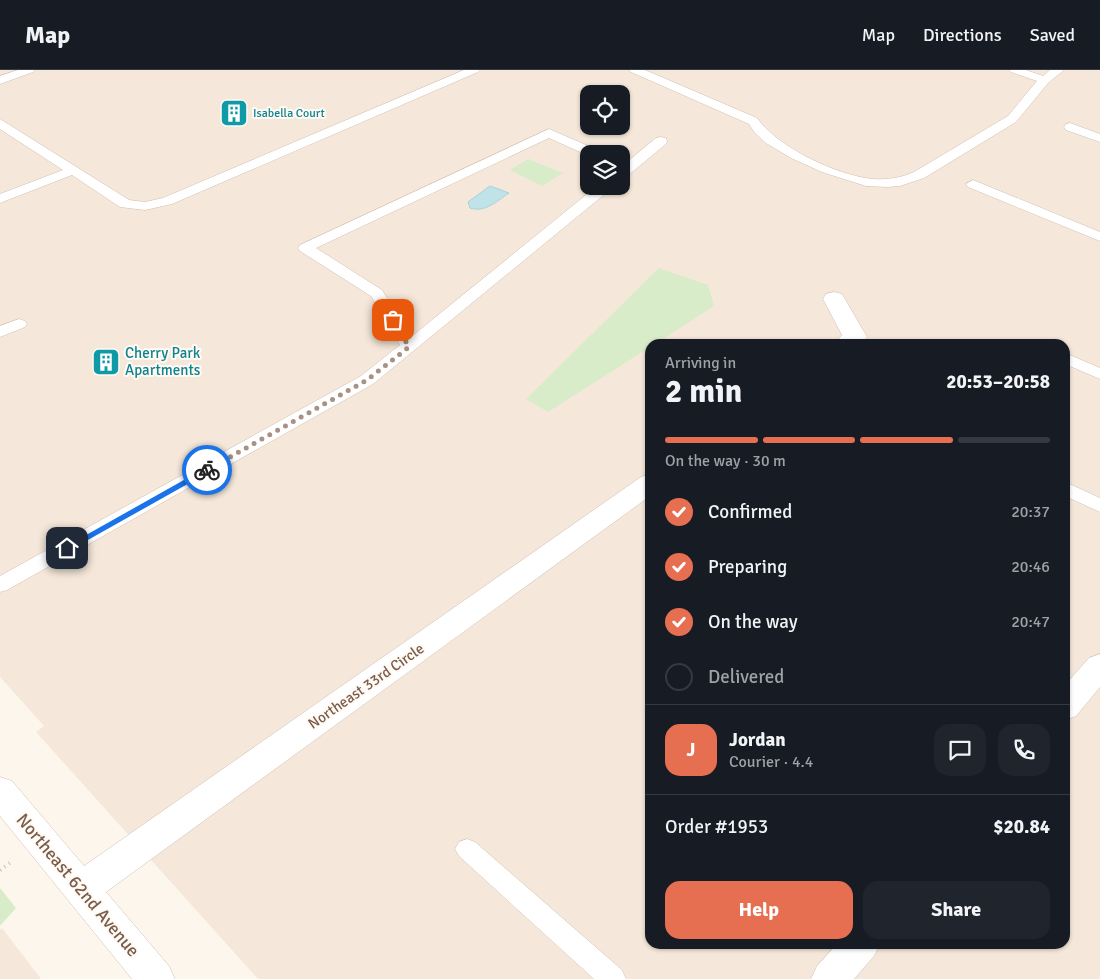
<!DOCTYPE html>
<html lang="en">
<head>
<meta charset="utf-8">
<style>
	:root { --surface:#171b24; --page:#20242c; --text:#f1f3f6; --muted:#9ea1a6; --line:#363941; --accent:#e76f51 }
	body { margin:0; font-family:Signika,sans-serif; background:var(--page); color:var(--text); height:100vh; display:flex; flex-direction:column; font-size:19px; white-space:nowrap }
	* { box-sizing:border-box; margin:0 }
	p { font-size:16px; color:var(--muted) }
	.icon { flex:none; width:28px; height:28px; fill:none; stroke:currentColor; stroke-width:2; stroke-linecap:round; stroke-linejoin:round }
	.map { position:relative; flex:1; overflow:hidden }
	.details { position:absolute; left:645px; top:269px; width:425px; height:610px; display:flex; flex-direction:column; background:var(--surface); border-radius:15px; box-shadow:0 1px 4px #0004 }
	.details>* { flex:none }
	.tools { position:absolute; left:580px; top:15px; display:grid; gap:10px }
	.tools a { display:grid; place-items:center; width:50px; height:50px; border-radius:10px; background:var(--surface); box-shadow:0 1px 4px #0004; font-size:25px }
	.pin { position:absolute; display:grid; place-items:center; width:42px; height:42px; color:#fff; margin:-21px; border-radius:10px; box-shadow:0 2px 8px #0006 }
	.courier { position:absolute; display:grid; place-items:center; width:50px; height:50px; margin:-25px; border:4px solid #1a73e8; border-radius:50%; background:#fff; color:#222; box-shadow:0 1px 6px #0007 }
	.overview em { font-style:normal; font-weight:800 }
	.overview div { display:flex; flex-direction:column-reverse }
	.overview { display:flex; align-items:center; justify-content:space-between; height:85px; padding:0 20px }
	h1 { font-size:32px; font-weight:800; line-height:38px }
	.bar { display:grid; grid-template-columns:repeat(4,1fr); gap:8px 5px; align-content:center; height:60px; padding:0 20px }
	.bar i { height:6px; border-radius:4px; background:var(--line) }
	.bar .current { background:var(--accent) }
	.bar p { grid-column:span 4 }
	.line { display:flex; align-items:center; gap:12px; padding:0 20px; border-top:1px solid var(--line) }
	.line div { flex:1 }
	.round { display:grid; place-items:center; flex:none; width:52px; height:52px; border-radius:15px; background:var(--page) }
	ol { padding:0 20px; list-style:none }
	li { display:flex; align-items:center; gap:15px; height:55px }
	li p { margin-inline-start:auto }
	li .icon { padding:5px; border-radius:50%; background:var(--accent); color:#fff; stroke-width:4 }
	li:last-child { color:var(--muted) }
	li i { width:28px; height:28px; border:2px solid var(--line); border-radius:50% }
	.primary-button { display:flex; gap:10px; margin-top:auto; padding:10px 20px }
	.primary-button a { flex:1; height:58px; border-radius:15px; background:var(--accent); color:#fff; font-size:20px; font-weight:800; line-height:58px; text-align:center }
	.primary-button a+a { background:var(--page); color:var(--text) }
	header { display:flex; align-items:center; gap:30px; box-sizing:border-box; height:70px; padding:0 25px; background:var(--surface); border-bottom:1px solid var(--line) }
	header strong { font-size:24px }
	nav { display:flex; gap:28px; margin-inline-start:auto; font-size:18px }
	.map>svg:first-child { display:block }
	.residential { fill:#f5e8da; fill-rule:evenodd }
	.green { fill:#d8ecc9 }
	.water { fill:#bfe3e8; stroke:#a5d3da }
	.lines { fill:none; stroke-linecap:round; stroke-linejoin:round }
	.service-casing { stroke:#d1beb0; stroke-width:1 }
	.minor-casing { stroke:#d1beb0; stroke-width:1 }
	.path { stroke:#d9b8a5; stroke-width:4; stroke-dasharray:1 4.5; stroke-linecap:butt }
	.service { fill:#fff; fill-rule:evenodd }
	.minor { fill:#fff; fill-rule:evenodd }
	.route { fill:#1a73e8 }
	.done { stroke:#a89285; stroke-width:5; stroke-dasharray:0 9 }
	.labels { text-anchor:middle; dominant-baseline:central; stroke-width:4; stroke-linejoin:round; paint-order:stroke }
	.far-culture-label { font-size:12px; fill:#0d838f; stroke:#fffaf3; text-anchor:start }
	.culture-label { font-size:15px; fill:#0d838f; stroke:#fffaf3; text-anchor:start }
	.street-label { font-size:15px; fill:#7a5c4d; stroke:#fffaf3 }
	.near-street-label { font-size:18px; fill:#7a5c4d; stroke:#fffaf3 }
</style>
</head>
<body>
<header>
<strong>Map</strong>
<nav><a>Map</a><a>Directions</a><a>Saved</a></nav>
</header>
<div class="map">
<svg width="1100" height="909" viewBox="0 0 1100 909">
	<rect width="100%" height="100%" fill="#fdf6ec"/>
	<!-- residential -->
	<g class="residential">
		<path d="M0,0H1100V909H258L36,662L44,656L0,607ZM589,24H621V56H589ZM589,84H621V116H589ZM650,274H1065V874H650Z"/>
		<polygon points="2,858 41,909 0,909 0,860"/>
	</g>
	<!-- green -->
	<g class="green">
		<polygon points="528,89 563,103 542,116 510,100"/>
		<polygon points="659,198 708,215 714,236 655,274 650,274 650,277 548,342 526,329"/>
		<polygon points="0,818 16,838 0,856"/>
	</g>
	<!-- water -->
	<path class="water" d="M490,116L509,123C497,131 485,143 470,138L468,132Z"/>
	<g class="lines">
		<!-- service casing -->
		<g class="service-casing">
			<g id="service">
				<polygon points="18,0 35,0 33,2 0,14 0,6"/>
				<polygon points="464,0 480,0 478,2 172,134 145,140 120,137 72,105 0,133 0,124 63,100 0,59 0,49 129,130 145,132 163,128"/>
				<path d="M629,0H645L757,48C778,78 837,105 872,109C887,110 901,108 914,102L1008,46L1037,11L1011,2L1009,0H1026L1043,6L1050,0H1064L1048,13L1016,52L924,108L900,116L887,117L866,116L822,102L791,88L766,73L755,63L749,54L631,2Z"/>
				<polygon points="1070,53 1100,64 1100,72 1066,60 1064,57 1066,54"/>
				<polygon points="549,59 600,81 601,84 589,84 589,86 549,68 316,178 382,220 411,267 597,116 613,116 611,119 373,314 7,520 0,522 0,506 361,306 400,275 371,226 300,181 298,178 300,175"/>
				<polygon points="661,67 666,68 667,71 666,74 626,107 621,108 621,97 656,68"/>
				<polygon points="973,110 1100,162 1100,171 968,117 966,114"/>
				<polygon points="19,249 25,251 27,254 25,257 0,267 0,256"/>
				<polygon points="1065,283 1100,298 1100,309 1065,294"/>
				<polygon points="1065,412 1100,428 1100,442 1065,426"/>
				<polygon points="467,769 475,772 622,900 626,909 594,909 459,786 455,779 459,772"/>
			</g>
		</g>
		<!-- minor casing -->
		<g class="minor-casing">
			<g id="minor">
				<polygon points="834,222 842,224 867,267 861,274 834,274 842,265 823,229 826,224"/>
				<polygon points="650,404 650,426 106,822 169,896 175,909 132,909 0,746 0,707 12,711 84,796 641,407"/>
				<polygon points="1100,584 1100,617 1076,646 1065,650 1065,615 1089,588"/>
				<polygon points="837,874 880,874 874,886 854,909 811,909 817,896"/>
			</g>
		</g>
		<!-- path -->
		<polyline class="path" points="0,800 10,793"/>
		<!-- service -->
		<use href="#service" class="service"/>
		<!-- minor -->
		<use href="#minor" class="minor"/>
	</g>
	<!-- route -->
	<polygon class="route" points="207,397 210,400 209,402 70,480 64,480 63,478"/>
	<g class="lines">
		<!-- done -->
		<polyline class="done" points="207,400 367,310 409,277 393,250"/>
	</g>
	<!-- icons -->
	<defs>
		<g id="building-square" transform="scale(1.4375)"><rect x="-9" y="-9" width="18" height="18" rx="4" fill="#0f9aa8" stroke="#fffaf3"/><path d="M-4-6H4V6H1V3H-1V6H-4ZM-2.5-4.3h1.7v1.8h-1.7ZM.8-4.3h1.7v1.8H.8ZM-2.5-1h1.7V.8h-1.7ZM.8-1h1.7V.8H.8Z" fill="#fff"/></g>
	</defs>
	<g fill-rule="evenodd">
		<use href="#building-square" x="234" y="43"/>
		<use href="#building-square" x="106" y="292"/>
	</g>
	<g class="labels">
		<!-- far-culture labels -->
		<g class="far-culture-label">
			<text x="253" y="43">Isabella Court</text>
		</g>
		<!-- culture labels -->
		<g class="culture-label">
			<text x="125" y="283">Cherry Park<tspan x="125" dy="17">Apartments</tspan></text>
		</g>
		<!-- street labels -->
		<g class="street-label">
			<text transform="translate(366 616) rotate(-35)">Northeast 33rd Circle</text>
		</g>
		<!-- near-street labels -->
		<g class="near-street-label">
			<text transform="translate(78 815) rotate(50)">Northeast 62nd Avenue</text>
		</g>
	</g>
</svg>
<div class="tools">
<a><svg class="icon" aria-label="locate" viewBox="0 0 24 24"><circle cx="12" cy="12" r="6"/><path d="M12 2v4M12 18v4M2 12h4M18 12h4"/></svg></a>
<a><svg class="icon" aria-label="layers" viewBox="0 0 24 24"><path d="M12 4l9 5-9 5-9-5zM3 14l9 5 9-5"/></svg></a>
</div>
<div class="pin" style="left:393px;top:250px;background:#ea580c"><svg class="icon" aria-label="bag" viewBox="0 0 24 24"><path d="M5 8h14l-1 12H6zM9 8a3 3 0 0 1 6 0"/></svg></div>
<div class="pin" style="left:67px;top:478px;background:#1f2937"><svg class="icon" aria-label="home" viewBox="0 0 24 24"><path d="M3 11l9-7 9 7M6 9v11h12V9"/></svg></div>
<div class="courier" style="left:207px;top:400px"><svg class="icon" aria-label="bike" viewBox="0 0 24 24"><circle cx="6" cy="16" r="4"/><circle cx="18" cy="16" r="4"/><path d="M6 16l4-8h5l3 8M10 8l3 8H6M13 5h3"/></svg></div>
<section class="details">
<div class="overview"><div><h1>2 min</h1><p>Arriving in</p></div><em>20:53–20:58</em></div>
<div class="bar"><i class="current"></i><i class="current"></i><i class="current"></i><i></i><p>On the way · 30 m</p></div>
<ol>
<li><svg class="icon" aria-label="check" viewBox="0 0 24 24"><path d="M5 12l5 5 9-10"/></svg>Confirmed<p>20:37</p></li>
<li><svg class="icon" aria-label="check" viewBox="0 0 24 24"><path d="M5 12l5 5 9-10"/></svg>Preparing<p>20:46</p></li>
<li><svg class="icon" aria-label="check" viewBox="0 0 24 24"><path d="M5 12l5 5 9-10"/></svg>On the way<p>20:47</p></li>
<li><i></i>Delivered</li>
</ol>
<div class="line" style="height:90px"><b class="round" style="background:var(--accent);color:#fff">J</b><div><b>Jordan</b><p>Courier · 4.4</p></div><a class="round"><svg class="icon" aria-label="chat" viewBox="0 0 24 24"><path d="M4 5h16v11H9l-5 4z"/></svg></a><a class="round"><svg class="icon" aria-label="phone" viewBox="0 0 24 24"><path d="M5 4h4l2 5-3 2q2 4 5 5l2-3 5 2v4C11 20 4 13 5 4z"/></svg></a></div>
<div class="line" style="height:65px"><div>Order #1953</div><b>$20.84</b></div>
<div class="primary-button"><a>Help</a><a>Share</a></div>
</section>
</div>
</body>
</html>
